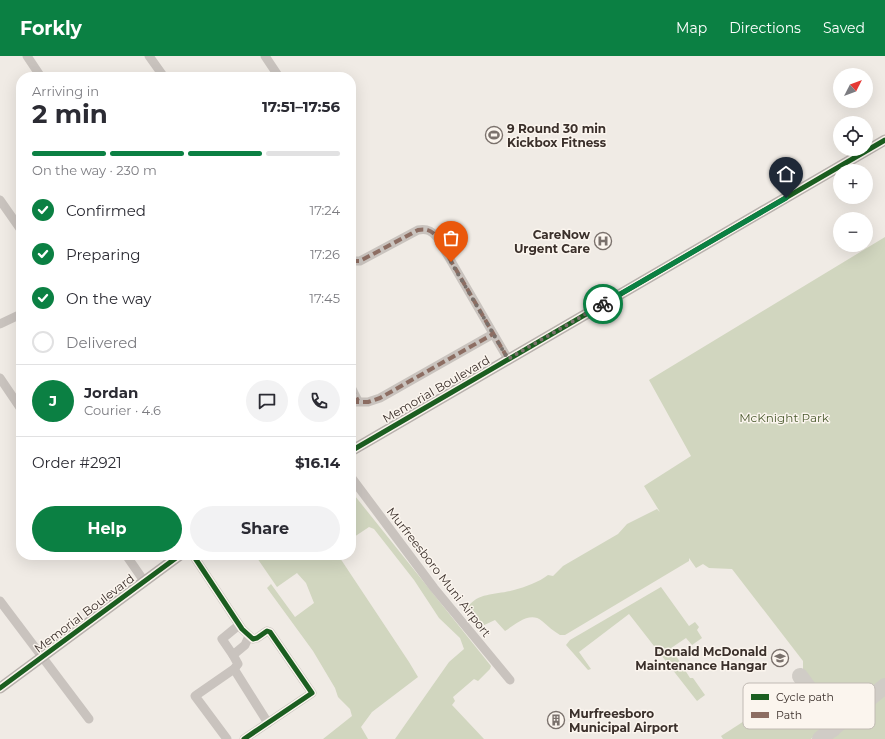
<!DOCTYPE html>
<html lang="en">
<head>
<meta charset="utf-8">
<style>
	:root { --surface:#fff; --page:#f2f2f3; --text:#2b2b33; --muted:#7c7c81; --line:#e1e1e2; --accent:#0b8043 }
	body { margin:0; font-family:Montserrat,sans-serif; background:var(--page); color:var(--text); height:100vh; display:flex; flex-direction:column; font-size:15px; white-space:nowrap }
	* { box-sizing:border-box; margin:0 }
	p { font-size:13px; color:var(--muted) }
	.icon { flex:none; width:22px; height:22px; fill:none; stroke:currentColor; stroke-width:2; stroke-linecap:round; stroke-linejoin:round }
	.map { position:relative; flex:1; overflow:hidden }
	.panel { position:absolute; left:16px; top:16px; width:340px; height:488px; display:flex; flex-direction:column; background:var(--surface); border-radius:16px; box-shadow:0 4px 16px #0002 }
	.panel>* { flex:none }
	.needle { width:26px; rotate:48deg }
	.controls { position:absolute; left:833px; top:12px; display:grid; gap:8px }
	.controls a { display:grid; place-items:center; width:40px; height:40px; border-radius:50%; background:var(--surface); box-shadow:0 4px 16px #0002; font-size:20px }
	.pin { position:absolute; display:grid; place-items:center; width:34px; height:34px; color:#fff; margin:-41px -17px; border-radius:50% 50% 50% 0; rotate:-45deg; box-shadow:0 0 4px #0007 }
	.pin .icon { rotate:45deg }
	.courier { position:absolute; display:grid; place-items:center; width:40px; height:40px; margin:-20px; border:3px solid #0b8043; border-radius:50%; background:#fff; color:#222; box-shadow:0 1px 5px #0007 }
	.overview em { font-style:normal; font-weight:700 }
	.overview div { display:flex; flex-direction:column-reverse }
	.overview { display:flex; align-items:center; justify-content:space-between; height:68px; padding:0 16px }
	h1 { font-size:26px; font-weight:700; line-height:30px }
	.bar { display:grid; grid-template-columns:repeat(4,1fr); gap:6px 4px; align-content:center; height:48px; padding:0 16px }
	.bar i { height:5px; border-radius:3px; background:var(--line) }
	.bar .on { background:var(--accent) }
	.bar p { grid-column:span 4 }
	.line { display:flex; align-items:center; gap:10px; padding:0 16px; border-top:1px solid var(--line) }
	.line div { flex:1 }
	.round { display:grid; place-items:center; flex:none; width:42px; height:42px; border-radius:21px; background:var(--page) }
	ol { padding:0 16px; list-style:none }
	li { display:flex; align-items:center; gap:12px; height:44px }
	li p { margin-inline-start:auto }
	li .icon { padding:4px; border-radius:50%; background:var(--accent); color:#fff; stroke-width:4 }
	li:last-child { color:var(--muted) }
	li i { width:22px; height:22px; border:2px solid var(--line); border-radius:50% }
	.button { display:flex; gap:8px; margin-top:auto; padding:8px 16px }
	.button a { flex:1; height:46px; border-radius:24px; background:var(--accent); color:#fff; font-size:16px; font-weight:700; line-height:46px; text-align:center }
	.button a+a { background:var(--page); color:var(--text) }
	header { display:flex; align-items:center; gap:24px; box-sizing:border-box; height:56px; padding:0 20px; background:var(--accent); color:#fff }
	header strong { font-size:19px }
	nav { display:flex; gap:22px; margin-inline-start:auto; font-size:14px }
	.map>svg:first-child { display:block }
	.green { fill:#d1d6bf }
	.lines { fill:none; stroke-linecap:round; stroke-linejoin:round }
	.taxiway { stroke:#d0ccc6; stroke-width:16 }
	.minor { stroke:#c9c3be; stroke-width:9 }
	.major { stroke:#b8b1ad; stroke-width:11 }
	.quiet { stroke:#8d6e63; stroke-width:4; stroke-dasharray:8 4; stroke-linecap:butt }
	.cycleway-casing { stroke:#fbf5ee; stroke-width:8 }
	.cycleway { stroke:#1b5e20; stroke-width:5 }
	.done { stroke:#7a716c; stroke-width:4; stroke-dasharray:0 7.2 }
	.route { stroke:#0b8043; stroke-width:5 }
	.labels { text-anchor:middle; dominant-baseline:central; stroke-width:3; stroke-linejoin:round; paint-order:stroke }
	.poi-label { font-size:12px; font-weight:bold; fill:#3b302b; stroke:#fbf5ee; text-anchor:start }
	.street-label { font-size:12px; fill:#3b302b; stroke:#fbf5ee }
	.park-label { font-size:12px; fill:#4a5a2e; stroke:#fbf5ee }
	.key { fill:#fbf5ee; stroke:#c1bab4; stroke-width:1 }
	.key-label { font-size:11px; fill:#3b302b }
</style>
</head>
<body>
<header>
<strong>Forkly</strong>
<nav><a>Map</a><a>Directions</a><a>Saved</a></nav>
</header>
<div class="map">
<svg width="885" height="683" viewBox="0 0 885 683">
	<rect width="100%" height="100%" fill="#f0ebe5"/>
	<!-- green -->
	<g class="green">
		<path d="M885,181V623L844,658H833L803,614V605L732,513L709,512L703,508L696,512L689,502V505L684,508L565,579H560C553,575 548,570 542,565C530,555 516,568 505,575L495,564L480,571L470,558L468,551C478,536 498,539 514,534C525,531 539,526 548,519L553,520L563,510L618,478L627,468L657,453L660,456L644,430L691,400L649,324Z"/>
		<polygon points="351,435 491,610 490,613 478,625 474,623 453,641 455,645 452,649 484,683 395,683 449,606 464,593 460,582 439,562 414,524 374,473 369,471 351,483"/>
		<polygon points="255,499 338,499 409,606 418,621 372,656 361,671 368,683 323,683 352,660 350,653 338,641 335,632 313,595 267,532 271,528 295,561 314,547 306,527 297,517 277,531"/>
		<polygon points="661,531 689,570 695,566 699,571 697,574 702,582 692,589 686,582 671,592 690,622 693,622 705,639 697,645 629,558 579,596 591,613 588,614 566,589 570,584"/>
		<polygon points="797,631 802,632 826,666 825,670 811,683 723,683 721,680"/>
		<polygon points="885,639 885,683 830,683"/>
	</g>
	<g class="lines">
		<!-- taxiway -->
		<g class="taxiway">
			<polyline points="800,620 833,666 833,673"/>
			<polyline points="820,683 885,630"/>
		</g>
		<!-- minor -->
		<g class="minor">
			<polyline points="27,0 41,21"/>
			<polyline points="149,0 164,21"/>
			<polyline points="265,0 279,21"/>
			<polyline points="0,144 21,174"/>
			<path d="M351,205H360L418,174C427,172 432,175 437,181L508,303"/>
			<polyline points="0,268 21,258"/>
			<polyline points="0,322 21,353"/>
			<polyline points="351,331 358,345"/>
			<polyline points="351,346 368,346 380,342 493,278"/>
			<polyline points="351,421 434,532 510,624"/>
			<polyline points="126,499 144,525"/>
			<polyline points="193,499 242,573 253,583 257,582 267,575 270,576 312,637 244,683"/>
			<polyline points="0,545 89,663"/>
			<polyline points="233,599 222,583 239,569"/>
			<polyline points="234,613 268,667"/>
			<polyline points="227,683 195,640 234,613 238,608 233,599 245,589 249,580"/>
		</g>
		<!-- major -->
		<g class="major">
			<polyline points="351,395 885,84"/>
			<polyline points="0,632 180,499"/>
		</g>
		<!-- quiet -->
		<g class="quiet">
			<path d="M351,205H360L418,174C427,172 432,175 437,181L508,303"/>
			<polyline points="351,331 358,345"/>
			<polyline points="351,346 368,346 380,342 493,278"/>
		</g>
		<!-- cycleway casing -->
		<g class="cycleway-casing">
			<g id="cycleway">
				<polyline points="351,395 885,84"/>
				<polyline points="193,499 242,573 253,583 257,582 267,575 270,576 312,637 244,683"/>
				<polyline points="0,632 180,499"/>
			</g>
		</g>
		<!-- cycleway -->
		<use href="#cycleway" class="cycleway"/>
	</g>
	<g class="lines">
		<!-- done -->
		<polyline class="done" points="451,206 508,303 603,248"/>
		<!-- route -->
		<polyline class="route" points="603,248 786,142"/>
	</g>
	<!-- icons -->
	<defs>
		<g id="stadium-ring" transform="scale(0.9)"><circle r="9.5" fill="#fbf5ee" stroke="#7a716c" stroke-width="1.5"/><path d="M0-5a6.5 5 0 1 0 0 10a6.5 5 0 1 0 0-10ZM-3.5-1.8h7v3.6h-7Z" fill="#7a716c"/></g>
		<g id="hospital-ring" transform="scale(0.9)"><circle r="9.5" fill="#fbf5ee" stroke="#7a716c" stroke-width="1.5"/><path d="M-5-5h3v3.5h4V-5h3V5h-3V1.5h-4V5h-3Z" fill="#7a716c"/></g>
		<g id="university-ring" transform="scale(0.9)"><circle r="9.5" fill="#fbf5ee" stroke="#7a716c" stroke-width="1.5"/><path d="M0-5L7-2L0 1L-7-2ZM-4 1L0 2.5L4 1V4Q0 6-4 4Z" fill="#7a716c"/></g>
		<g id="building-ring" transform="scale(0.9)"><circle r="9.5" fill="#fbf5ee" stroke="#7a716c" stroke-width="1.5"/><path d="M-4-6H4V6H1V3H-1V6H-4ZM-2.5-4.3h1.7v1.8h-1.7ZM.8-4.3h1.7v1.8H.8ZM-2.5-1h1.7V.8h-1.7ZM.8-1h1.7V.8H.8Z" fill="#7a716c"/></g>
	</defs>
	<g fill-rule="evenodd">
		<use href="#stadium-ring" x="494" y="79"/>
		<use href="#hospital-ring" x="603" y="185"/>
		<use href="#university-ring" x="780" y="602"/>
		<use href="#building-ring" x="556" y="664"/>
	</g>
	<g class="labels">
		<!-- poi labels -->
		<g class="poi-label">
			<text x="507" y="72">9 Round 30 min<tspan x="507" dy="14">Kickbox Fitness</tspan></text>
			<text x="590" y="178" text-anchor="end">CareNow<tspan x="590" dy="14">Urgent Care</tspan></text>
			<text x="767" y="595" text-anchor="end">Donald McDonald<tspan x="767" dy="14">Maintenance Hangar</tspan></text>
			<text x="569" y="657">Murfreesboro<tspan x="569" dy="14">Municipal Airport</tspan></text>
		</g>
		<!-- street labels -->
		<g class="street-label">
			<text transform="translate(436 333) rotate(-30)">Memorial Boulevard</text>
			<text transform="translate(439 516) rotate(52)">Murfreesboro Muni Airport</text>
			<text transform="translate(84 557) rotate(-37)">Memorial Boulevard</text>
		</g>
		<!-- park labels -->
		<g class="park-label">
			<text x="784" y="361">McKnight Park</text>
		</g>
	</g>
	<!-- legend -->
	<rect x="743" y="627" width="132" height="46" rx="6" class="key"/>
	<rect x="751" y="638" width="18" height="6" fill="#1b5e20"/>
	<rect x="751" y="656" width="18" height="6" fill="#8d6e63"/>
	<g class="key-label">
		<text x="776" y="645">Cycle path</text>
		<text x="776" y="663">Path</text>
	</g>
</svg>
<div class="controls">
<a><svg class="needle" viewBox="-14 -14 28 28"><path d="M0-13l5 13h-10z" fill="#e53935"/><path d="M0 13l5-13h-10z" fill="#7c7c81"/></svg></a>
<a><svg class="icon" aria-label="locate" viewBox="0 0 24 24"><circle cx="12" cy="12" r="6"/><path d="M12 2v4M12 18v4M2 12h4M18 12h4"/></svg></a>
<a>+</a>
<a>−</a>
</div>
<div class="pin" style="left:451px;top:206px;background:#ea580c"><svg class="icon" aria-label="bag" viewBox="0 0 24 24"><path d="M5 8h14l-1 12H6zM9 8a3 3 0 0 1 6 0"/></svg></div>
<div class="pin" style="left:786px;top:142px;background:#1f2937"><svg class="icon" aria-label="home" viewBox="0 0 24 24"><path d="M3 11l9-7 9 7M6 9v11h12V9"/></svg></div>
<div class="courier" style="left:603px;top:248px"><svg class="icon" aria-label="bike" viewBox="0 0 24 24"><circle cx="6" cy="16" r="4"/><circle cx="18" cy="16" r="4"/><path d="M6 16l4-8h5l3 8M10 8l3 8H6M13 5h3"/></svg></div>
<section class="panel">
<div class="overview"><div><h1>2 min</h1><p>Arriving in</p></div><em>17:51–17:56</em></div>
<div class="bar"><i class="on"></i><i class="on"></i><i class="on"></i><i></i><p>On the way · 230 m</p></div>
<ol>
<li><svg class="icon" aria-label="check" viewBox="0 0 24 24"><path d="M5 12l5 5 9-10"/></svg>Confirmed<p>17:24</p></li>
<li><svg class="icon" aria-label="check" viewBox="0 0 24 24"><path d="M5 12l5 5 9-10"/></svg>Preparing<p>17:26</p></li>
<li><svg class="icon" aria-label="check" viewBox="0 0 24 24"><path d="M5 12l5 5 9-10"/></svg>On the way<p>17:45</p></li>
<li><i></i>Delivered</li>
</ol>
<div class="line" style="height:72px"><b class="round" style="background:var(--accent);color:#fff">J</b><div><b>Jordan</b><p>Courier · 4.6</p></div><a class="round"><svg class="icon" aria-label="chat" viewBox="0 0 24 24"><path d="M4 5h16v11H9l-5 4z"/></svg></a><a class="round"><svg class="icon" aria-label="phone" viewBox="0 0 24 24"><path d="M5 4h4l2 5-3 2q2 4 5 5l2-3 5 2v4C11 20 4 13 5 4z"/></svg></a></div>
<div class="line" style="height:52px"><div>Order #2921</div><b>$16.14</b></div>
<div class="button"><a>Help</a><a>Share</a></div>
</section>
</div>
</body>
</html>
